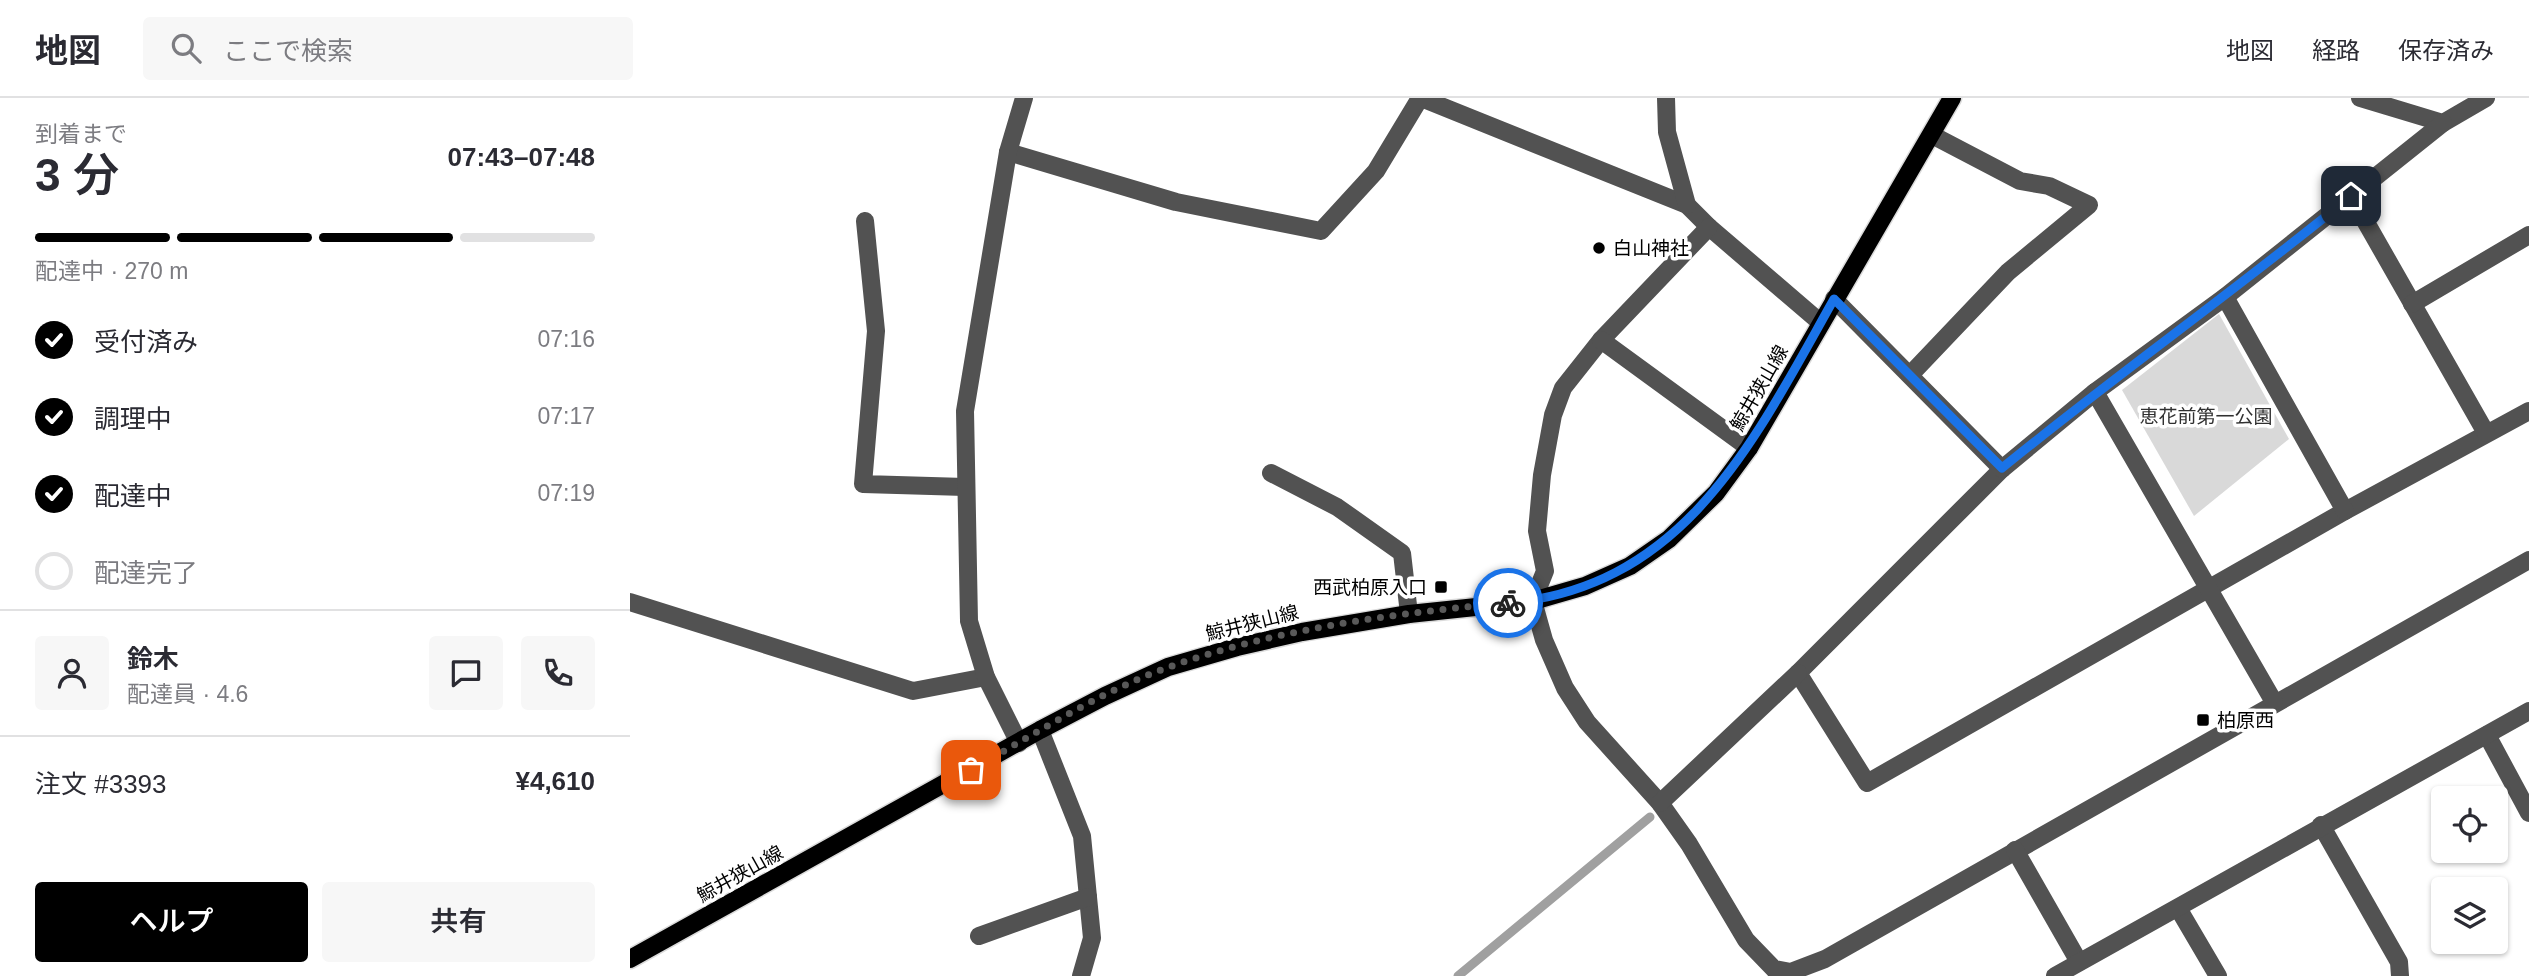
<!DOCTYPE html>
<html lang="ja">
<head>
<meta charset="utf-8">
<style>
	:root { --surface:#fff; --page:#f7f7f7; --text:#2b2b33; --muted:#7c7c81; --line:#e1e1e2; --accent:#000 }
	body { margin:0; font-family:Arial,"Noto Sans JP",sans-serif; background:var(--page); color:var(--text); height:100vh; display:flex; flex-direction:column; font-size:26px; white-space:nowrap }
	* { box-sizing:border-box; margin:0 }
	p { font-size:23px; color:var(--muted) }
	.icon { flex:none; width:38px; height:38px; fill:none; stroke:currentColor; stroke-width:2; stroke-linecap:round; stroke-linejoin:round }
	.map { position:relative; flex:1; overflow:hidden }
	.drawer { display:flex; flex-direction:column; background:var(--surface); width:630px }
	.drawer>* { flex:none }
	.controls { position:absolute; left:1801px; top:688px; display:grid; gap:14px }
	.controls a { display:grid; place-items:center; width:77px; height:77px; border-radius:7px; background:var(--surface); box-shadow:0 2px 5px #0004; font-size:35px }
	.pin { position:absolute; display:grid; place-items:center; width:60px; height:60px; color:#fff; margin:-30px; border-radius:14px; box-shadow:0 4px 10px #0006 }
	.courier { position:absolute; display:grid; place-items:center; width:70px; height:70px; margin:-35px; border:5px solid #1a73e8; border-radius:50%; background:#fff; color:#222; box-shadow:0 2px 9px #0007 }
	.summary em { font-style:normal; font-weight:600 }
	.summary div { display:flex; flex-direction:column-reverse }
	.summary { display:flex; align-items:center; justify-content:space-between; height:119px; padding:0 35px }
	h1 { font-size:46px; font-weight:600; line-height:52px }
	.bar { display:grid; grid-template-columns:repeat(4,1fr); gap:10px 7px; align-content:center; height:84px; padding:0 35px }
	.bar i { height:9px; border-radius:5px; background:var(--line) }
	.bar .selected { background:var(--accent) }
	.bar p { grid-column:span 4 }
	.line { display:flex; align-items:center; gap:18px; padding:0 35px; border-top:2px solid var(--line) }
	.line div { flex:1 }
	.round { display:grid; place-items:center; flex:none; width:74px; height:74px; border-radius:7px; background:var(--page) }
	ol { padding:0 35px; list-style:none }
	li { display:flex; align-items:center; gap:21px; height:77px }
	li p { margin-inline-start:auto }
	li .icon { padding:7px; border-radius:50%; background:var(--accent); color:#fff; stroke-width:4 }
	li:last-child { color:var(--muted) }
	li i { width:38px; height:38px; border:4px solid var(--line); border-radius:50% }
	.action { display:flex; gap:14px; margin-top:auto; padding:14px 35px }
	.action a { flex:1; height:80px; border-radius:7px; background:var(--accent); color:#fff; font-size:28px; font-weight:600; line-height:80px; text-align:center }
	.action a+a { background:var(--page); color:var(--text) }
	header { display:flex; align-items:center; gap:42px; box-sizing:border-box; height:98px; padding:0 35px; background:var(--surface); border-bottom:2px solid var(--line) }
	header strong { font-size:33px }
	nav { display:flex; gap:38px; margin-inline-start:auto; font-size:24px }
	.search { width:490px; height:63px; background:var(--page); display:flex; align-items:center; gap:18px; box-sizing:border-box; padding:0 24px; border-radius:7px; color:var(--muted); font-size:26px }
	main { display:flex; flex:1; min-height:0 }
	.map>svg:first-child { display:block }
	.green { fill:#d9d9d9 }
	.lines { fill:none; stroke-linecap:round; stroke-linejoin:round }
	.stream { stroke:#a0a0a0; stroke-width:9 }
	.major-casing { stroke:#dbdbdb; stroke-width:21 }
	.minor { stroke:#525252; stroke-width:18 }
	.major { stroke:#000; stroke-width:18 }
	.done { stroke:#595959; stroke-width:7; stroke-dasharray:0 12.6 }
	.route { stroke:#1a73e8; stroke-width:9 }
	.poi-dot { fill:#000; stroke:#fff; stroke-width:2.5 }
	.labels { text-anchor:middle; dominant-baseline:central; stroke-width:7; stroke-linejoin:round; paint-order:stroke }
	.poi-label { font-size:19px; fill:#000; stroke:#fff; text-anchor:start }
	.street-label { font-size:19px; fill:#000; stroke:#fff }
	.park-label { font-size:19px; fill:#303030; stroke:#fff }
</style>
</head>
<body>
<header>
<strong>地図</strong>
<div class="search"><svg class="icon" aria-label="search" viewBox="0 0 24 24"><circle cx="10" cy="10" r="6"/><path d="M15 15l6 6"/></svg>ここで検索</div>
<nav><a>地図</a><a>経路</a><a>保存済み</a></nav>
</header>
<main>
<section class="drawer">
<div class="summary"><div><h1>3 分</h1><p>到着まで</p></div><em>07:43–07:48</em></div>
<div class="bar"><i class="selected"></i><i class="selected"></i><i class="selected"></i><i></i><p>配達中 · 270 m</p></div>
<ol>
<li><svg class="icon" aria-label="check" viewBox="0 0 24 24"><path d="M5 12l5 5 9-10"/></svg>受付済み<p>07:16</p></li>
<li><svg class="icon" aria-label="check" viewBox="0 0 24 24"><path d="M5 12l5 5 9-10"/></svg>調理中<p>07:17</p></li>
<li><svg class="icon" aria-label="check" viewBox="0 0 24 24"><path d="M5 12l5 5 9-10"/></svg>配達中<p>07:19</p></li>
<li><i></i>配達完了</li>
</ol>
<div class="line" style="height:126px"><a class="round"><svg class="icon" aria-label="person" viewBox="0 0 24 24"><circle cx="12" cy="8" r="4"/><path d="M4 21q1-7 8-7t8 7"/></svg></a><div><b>鈴木</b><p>配達員 · 4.6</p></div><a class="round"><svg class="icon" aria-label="chat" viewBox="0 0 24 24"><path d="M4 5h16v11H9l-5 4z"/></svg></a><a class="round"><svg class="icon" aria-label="phone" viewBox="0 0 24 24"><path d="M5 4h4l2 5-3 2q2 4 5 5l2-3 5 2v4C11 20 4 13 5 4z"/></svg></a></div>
<div class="line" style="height:91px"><div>注文 #3393</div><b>¥4,610</b></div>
<div class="action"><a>ヘルプ</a><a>共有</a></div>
</section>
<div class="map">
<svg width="1899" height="878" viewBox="0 0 1899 878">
	<rect width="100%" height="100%" fill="#fff"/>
	<!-- green -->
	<polygon class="green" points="1589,216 1659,341 1564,418 1492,292"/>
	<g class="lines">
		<!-- stream -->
		<polyline class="stream" points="828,878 1020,719"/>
		<!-- major casing -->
		<g class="major-casing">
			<polyline id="major" points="0,861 410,632 475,598 538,569 607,549 672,534 779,516 903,503 955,488 1000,468 1039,441 1086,395 1119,350 1322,0"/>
		</g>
		<!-- minor -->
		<g class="minor">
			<polyline points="791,0 1057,107 1079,129 1191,225"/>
			<polyline points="1036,0 1037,34 1057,107"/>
			<polyline points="1730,0 1813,25 1856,0"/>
			<polyline points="1813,25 1595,199 1465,294 1372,371 1168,575 1237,685 1715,413 1899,313"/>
			<polyline points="378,54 546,104 691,133 746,73 790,0"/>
			<polyline points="1721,98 1856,335"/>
			<polyline points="235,123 246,233 233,386 335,389"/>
			<polyline points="1079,129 971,242 933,290 923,317 912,377 907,433 915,473 903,503 914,542 935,590 957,624 1030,705 1059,746 1116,842 1144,871 1161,874 1195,861 1899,462"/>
			<polyline points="1595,199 1715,413"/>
			<polyline points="1204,201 1372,371"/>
			<polyline points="1782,206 1899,137"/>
			<polyline points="971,242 1119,350"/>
			<polyline points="1280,277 1378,174 1459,107 1419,88 1390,83 1302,37"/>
			<polyline points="1465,294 1644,604"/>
			<polyline points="641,375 707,409 772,455 779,516"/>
			<polyline points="0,504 283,593 356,579"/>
			<polyline points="410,632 452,738 462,840 451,878"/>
			<polyline points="1857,637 1899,715"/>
			<polyline points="389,645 356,579 339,523 335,313 378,54 394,0"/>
			<polyline points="1030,705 1168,575"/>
			<polyline points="1691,727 1769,864 1770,878"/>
			<polyline points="1385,752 1449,864"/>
			<polyline points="1548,810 1588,878"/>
			<polyline points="349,838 458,799"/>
			<polyline points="1425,878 1899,613"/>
		</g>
		<!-- major -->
		<use href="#major" class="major"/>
	</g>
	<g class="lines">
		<!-- done -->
		<path class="done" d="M341,672C405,636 469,594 539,569C646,531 765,515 878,505"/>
		<!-- route -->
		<path class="route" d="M878,505C1057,489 1126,339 1204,201L1372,370C1486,277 1606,192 1721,98"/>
	</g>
	<!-- markers -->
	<g class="poi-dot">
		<circle cx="969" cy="150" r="7"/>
		<rect x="804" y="482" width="14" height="14" rx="3.5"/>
		<rect x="1566" y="615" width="14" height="14" rx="3.5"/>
	</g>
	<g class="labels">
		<!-- poi labels -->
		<g class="poi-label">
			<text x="983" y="150">白山神社</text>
			<text x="797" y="489" text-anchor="end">西武柏原入口</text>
			<text x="1587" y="622">柏原西</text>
		</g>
		<!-- street labels -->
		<g class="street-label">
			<text transform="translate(1129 290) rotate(-60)">鯨井狭山線</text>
			<text transform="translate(622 525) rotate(-14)">鯨井狭山線</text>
			<text transform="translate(110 776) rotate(-29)">鯨井狭山線</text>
		</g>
		<!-- park labels -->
		<g class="park-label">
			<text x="1576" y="318">恵花前第一公園</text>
		</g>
	</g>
</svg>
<div class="controls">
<a><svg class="icon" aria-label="locate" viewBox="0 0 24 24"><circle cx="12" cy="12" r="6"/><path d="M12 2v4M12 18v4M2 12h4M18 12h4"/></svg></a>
<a><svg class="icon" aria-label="layers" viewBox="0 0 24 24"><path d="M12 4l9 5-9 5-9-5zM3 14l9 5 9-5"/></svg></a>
</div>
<div class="pin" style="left:341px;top:672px;background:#ea580c"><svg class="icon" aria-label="bag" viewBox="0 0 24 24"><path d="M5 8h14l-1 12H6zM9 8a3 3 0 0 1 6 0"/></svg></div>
<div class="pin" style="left:1721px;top:98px;background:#1f2937"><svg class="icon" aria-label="home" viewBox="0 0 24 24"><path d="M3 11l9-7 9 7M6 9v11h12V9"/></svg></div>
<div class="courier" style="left:878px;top:505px"><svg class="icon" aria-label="bike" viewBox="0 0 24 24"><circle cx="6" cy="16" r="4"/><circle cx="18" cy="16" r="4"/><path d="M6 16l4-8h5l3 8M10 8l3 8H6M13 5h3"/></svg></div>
</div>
</main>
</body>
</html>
